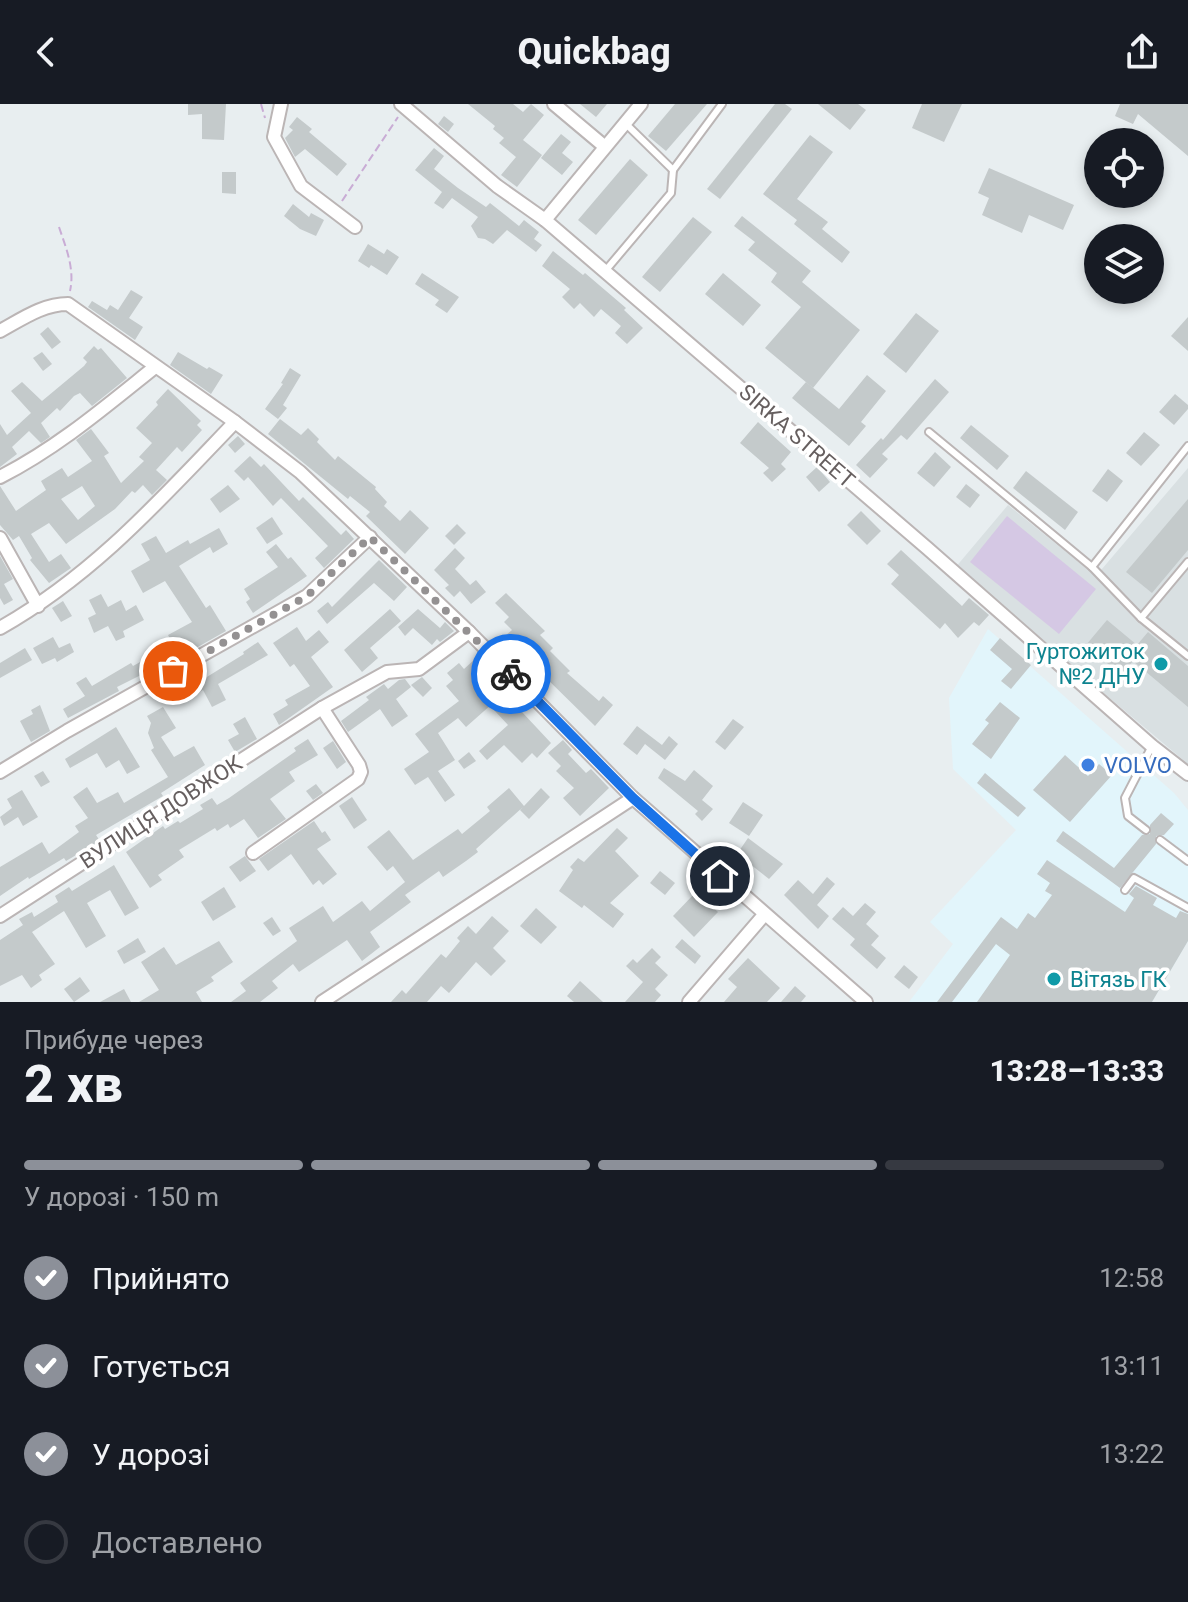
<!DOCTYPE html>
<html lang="uk">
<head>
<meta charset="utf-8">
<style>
	:root { --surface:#171b24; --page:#242831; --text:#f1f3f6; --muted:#9ea1a6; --line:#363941; --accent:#8c9099 }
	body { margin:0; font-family:Roboto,sans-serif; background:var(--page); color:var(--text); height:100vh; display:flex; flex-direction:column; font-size:30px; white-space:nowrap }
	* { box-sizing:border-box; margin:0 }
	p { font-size:26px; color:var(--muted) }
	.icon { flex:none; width:44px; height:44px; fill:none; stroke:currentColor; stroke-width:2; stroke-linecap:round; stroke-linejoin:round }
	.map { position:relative; height:898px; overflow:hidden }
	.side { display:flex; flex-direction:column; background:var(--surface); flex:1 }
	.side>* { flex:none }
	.controls { position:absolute; left:1084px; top:24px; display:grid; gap:16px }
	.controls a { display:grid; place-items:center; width:80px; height:80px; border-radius:50%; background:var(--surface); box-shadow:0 4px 12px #0003; font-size:40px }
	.pin { position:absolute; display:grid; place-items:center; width:68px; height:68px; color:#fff; margin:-34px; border:4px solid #fff; border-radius:50%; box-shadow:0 2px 8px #0007 }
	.courier { position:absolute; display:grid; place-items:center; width:80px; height:80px; margin:-40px; border:6px solid #1a73e8; border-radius:50%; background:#fff; color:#222; box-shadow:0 2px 10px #0007 }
	.headline em { font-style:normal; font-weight:800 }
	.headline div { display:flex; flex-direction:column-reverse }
	.headline { display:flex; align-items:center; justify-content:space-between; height:136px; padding:0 24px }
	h1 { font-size:52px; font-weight:800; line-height:60px }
	.bar { display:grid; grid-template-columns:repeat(4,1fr); gap:12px 8px; align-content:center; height:96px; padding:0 24px }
	.bar i { height:10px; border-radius:6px; background:var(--line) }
	.bar .current { background:var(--accent) }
	.bar p { grid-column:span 4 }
	ol { padding:0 24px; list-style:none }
	li { display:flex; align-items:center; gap:24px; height:88px }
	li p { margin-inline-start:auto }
	li .icon { padding:8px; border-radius:50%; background:var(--accent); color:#fff; stroke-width:4 }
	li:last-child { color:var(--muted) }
	li i { width:44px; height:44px; border:4px solid var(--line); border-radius:50% }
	header { display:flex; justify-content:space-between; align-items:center; height:104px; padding:0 24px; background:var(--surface); font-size:36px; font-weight:800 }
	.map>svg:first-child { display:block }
	.commercial { fill:#e2f5fb }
	.education { fill:#d9e0e2 }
	.green { fill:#d5c8e4 }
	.building { fill:#c4cacb; fill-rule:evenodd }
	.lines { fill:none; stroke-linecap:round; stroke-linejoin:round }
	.lane-casing { stroke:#bbb5b5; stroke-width:10 }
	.street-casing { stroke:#bbb5b5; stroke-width:16 }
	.path { stroke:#c9acd5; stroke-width:2; stroke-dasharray:8 4; stroke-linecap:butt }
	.lane { stroke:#fff; stroke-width:6 }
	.street { stroke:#fff; stroke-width:12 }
	.done { stroke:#949192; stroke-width:8; stroke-dasharray:0 14.4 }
	.route { stroke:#1a73e8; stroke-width:10 }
	.culture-dot { fill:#0f9aa8; stroke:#fff; stroke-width:3 }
	.shop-dot { fill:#3f7fe0; stroke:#fff; stroke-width:3 }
	.labels { text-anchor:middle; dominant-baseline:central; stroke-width:7; stroke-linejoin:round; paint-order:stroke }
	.street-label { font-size:22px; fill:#665f5f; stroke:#fff }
	.culture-label { font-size:22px; fill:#0d838f; stroke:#fff; text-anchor:end }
	.shop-label { font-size:22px; fill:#366cbe; stroke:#fff; text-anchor:start }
</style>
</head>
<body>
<header><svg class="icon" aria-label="back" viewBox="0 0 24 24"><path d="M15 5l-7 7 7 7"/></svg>Quickbag<svg class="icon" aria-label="share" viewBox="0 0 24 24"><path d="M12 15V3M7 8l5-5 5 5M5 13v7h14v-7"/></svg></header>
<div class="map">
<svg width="1188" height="898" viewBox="0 0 1188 898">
	<rect width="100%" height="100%" fill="#e8eef0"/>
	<!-- commercial -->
	<polygon class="commercial" points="988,525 1174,689 1188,706 1188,837 1152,898 909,898 953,840 930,818 1016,726 953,665 949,594"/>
	<!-- education -->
	<polygon class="education" points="1188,364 1188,660 955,464 1008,401 1096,472"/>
	<!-- green -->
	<polygon class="green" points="1007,412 1096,485 1059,530 970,458"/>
	<!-- building -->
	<g class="building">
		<polygon points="188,0 226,0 224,36 202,35 202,10 188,11"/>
		<polygon points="468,0 513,0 523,8 531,0 544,11 523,36 542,51 517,83 501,71 516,53 499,39 504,34 493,25 495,22"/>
		<polygon points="580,0 607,0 596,13"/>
		<polygon points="675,0 707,0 666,47 648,32"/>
		<polygon points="775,0 785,0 792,5 720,95 707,85"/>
		<polygon points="818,0 858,0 866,6 850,26"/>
		<polygon points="922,0 962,0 944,38 912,24"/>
		<polygon points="1120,0 1188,0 1188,52 1138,10 1133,20 1115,12"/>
		<polygon points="444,12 454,20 448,28 438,20"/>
		<polygon points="297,13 312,25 309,28 347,60 337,72 305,45 295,53 285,34 293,26 289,23"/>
		<polygon points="561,30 571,38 562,49 573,58 562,71 541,54"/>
		<polygon points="810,31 833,48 797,95 828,118 822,125 850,148 842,159 794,120 797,116 763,90"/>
		<polygon points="434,44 444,52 434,65 458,84 486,103 490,99 519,122 524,116 539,128 534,135 542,141 536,148 507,126 493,140 485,135 478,134 471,122 478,113 452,94 443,105 434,99 442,88 415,66"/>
		<polygon points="630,55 648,71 596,131 578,116"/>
		<polygon points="989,64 1074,101 1063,126 1029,111 1022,129 982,111 989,94 978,89"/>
		<polygon points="222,68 236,68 236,90 222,89"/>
		<polygon points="293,100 309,113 311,109 324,116 316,132 300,125 284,112"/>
		<polygon points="742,112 811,167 802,178 860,226 813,284 765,244 801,203 771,178 777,169 748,146 755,138 734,122"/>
		<polygon points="693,113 712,128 660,188 642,173"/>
		<polygon points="368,140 384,150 387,145 399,153 387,171 371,161 369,164 358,157"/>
		<polygon points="553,147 583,171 585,169 626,204 624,206 643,224 627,240 615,229 621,222 601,205 594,213 580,199 574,205 562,193 570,185 542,162"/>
		<polygon points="422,169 459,193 447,209 435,201 439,196 415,180"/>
		<polygon points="723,169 761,201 743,222 705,190"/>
		<polygon points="131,186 143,193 129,214 143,223 135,236 88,203 92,197 107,206 110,201 118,206"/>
		<polygon points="916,209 939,227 906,269 883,250"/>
		<polygon points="1188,213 1188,247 1171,232"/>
		<polygon points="48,223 61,238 52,245 40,230"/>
		<polygon points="94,242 98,246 101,244 127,274 92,302 80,289 74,292 60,307 57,304 41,319 50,333 41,339 29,327 12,343 17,350 0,363 0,320 7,331 31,309 11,287 22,278 42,297 84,262 87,258 83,254"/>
		<polygon points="42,248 52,260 43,267 33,254"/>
		<polygon points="178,248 207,265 209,263 223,271 211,290 170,261"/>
		<polygon points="290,264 301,271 283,301 287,304 278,315 265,305 283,280 281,279"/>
		<polygon points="867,271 886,287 861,318 866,322 849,342 792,294 806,278 839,305"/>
		<polygon points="935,275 949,288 907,336 901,331 882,350 888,355 870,374 856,361 881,334 883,336"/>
		<path d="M168,285L201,317L197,321L202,326L182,348L177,343L156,366L167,376L152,391L143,381L135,389L132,387L115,405L66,440L49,419L31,430L49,458L61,450L71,464L49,479L30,456L32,454L19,432L13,436L0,421V382L16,407L46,386L41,377L62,364L68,373L92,357L76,336L91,325L109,349L104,352L121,379L144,357L139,353L152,339L136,324L158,301L156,298ZM82,382L95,402L78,416L61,395Z"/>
		<polygon points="1175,290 1188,301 1188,305 1174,321 1159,308"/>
		<polygon points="280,315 301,331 308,324 319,335 317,338 335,356 338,352 376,383 375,385 387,398 384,402 400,417 410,406 429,424 405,450 366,412 370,408 350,392 348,395 268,330"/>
		<polygon points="758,318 791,348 781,360 786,365 772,378 763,369 769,364 740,339"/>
		<polygon points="971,321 1009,352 997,366 960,334"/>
		<polygon points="1144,328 1160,341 1141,362 1126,349"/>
		<polygon points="238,332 245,340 235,349 228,341"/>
		<polygon points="935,348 951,363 934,383 917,369"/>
		<polygon points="250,352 261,363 264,360 299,397 303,393 341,431 346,426 354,435 324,464 315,454 328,442 281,394 273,402 248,373 244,377 234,367"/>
		<polygon points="817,363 830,378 819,388 806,373"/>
		<polygon points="1108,365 1123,377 1107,398 1092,387"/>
		<polygon points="1026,367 1078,408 1065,426 1013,384"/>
		<polygon points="966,380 980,391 970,404 956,393"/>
		<polygon points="228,381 240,395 220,409 210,395"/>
		<polygon points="1188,395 1188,446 1152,489 1126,468"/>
		<polygon points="861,407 881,427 867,441 847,421"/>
		<polygon points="272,413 283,430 267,440 256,424"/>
		<polygon points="457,420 466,429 454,441 445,432"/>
		<polygon points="219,424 228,440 213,449 210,443 179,462 206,504 210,501 226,527 152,569 151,566 117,583 119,587 68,614 63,605 85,592 76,579 86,573 92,582 131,559 133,562 173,540 168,531 192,518 165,477 143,489 131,467 150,456 141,440 156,432 166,449 188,436 190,440"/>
		<polygon points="276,440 288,455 291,453 307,472 253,509 246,498 250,495 244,485 278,463 266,448"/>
		<polygon points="455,444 465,454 455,465 470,481 476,476 486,488 471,500 460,487 454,493 445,484 449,481 434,466"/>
		<polygon points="901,446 962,502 969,494 989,511 979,522 974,518 958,534 945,519 940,525 891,480 899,471 887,460"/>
		<polygon points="0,452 13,475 4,480 13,496 4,501 0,494"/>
		<polygon points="379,456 407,483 394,497 374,479 327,520 317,507 328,498 332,503"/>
		<polygon points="506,489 545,527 540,531 553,544 550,547 570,567 567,569 599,597 603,592 613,601 595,622 542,570 544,568 523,546 520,549 505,532 512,526 504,518 509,513 495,499"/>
		<polygon points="101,490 108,503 121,496 126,507 136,501 144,516 123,527 125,533 116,537 108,522 94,529 88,514 96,510 89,496"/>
		<polygon points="63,497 72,512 61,518 52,504"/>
		<polygon points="390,505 401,517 370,544 378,554 362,568 344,546"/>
		<polygon points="418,505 440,524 445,518 454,527 440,538 437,535 432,541 413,524 405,532 398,523"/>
		<polygon points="1107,516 1137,541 1148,528 1188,562 1188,603 1133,557 1121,571 1086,541"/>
		<polygon points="297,523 306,537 319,526 329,538 311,553 333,583 279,621 273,610 288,601 285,596 310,582 294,560 290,563 273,539"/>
		<polygon points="53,533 59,544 70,539 74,548 57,558 55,554 42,560 33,544"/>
		<polygon points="1000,534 1031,561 1011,585 1001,577 1012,565 990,546"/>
		<polygon points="258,538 268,551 218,580 226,596 212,603 203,586 197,589 189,574 199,569 202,576 244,550 243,548"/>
		<polygon points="25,544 32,556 0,574 0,559"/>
		<polygon points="475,555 485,566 472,577 492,600 466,623 458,614 438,629 455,656 438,667 455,691 445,698 428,673 415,681 404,665 429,648 415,630 459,597 446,582 453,576 447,569 459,559 464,565"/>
		<polygon points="422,573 432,584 423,593 411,581"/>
		<polygon points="405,575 411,583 396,595 408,612 392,623 380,605 348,628 341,617 369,596 366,593 384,580 388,585 399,576"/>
		<polygon points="508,593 551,639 537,654 532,649 522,659 504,641 487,656 479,647 508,621 494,606"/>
		<polygon points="1000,598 1020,614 991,655 972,640 989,619 985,616"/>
		<polygon points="40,601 50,627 31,638 20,617 33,610 31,606"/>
		<polygon points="163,603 176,624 161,633 174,653 194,642 205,661 161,689 163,692 96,731 100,737 66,757 64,754 29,775 28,773 0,792 0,763 42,738 49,750 79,728 75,722 88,714 73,693 87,683 97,699 118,688 124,699 168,673 151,646 154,644 148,629 151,619 147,612"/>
		<polygon points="245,613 257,635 235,648 228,636 239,630 233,620"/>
		<polygon points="733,615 744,623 725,646 715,638"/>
		<polygon points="637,622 662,641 669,632 678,640 665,656 645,640 637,651 623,640"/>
		<polygon points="116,623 140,663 127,670 119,656 106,664 97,649 70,664 65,655"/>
		<polygon points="308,635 318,651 289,668 295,677 270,695 286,715 258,734 244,715 230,724 228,720 217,727 215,724 179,746 184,753 158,771 162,776 150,784 126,748 163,722 165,725 178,717 180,719 203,705 200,701 212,694 217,701 229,694 296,647 294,644"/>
		<polygon points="563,636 572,646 568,650 586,669 591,665 609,684 580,712 563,694 574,684 556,667 561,662 548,649"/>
		<polygon points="333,637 346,658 337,665 323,644"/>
		<polygon points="469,648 476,657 464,665 458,657"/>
		<polygon points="1065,651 1088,672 1099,660 1112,671 1070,718 1033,686"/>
		<polygon points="664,664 685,677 694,666 713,682 702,696 713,705 702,717 695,710 698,707 658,674"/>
		<polygon points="43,667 50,678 41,683 34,672"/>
		<polygon points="985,669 1026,704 1018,713 977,679"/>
		<polygon points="316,680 323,689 313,696 306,687"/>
		<polygon points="509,684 524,702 541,684 550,693 529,715 520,706 523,703 476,745 478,748 466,757 443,773 439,767 405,791 411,798 370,828 380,843 362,857 347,836 299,868 293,860 272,877 278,884 260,898 231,898 246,887 240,879 297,837 289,824 323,802 333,818 362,797 370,807 405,778 393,762 387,767 367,743 389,726 413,756 458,725 462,730 490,707 487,703"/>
		<polygon points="22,686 38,713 23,722 18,713 4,722 0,713 12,704 7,695"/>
		<polygon points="352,693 367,716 354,725 339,702"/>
		<polygon points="743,698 763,711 749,732 729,719"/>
		<polygon points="1161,709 1174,720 1164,731 1156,732 1156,740 1120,784 1056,737 1063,727 1114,764 1142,731 1150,730 1150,721"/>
		<polygon points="314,717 322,729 325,727 331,736 317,745 337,770 323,781 319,776 313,781 291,750 268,767 259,755"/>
		<polygon points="617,724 628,734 615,747 639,772 610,799 624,810 613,824 584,801 582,804 559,787 573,766 570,763 578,754 584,758"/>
		<polygon points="748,734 783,760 769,775 737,750"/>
		<polygon points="245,752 256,767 240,778 229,763"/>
		<polygon points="1047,756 1125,808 1134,794 1129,790 1136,782 1157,794 1153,801 1176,814 1180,807 1188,810 1188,837 1152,898 977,898 1010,851 996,840 952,898 937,898 1001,813 1017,825 1028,809 1035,814 1052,791 1045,787 1050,779 1037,770"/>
		<polygon points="114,761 139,804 125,812 110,786 87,799 106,832 86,844 64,807 32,828 55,860 39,871 42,876 31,884 22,871 0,882 0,836 23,821 19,815 32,808 34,813 58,798 55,792 69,783 72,787"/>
		<polygon points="660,767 675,779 665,791 650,779"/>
		<polygon points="827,773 835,780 817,801 829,812 818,825 784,791 798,776 813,790"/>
		<polygon points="224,783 236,803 213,817 201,798"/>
		<polygon points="696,788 718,808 694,833 673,812"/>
		<polygon points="865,799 876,808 866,820 879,832 871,841 886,854 877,865 850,841 855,835 832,815 843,803 853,812"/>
		<polygon points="536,804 557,823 541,840 520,822"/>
		<polygon points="492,812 509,827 493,844 506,857 491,872 476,858 449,889 441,882 427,898 391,898 402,886 406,890 441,850 446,854 460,837 457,834 468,822 476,830"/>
		<polygon points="272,813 281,827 273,832 263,819"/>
		<polygon points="138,834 146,848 124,860 117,847"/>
		<polygon points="682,835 701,852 695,860 675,843"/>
		<polygon points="219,837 233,858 211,873 214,877 196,888 202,898 139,898 159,886 141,858 164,843 176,861"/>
		<polygon points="652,844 661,853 655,859 668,871 655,885 661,891 655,898 625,898 643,878 626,862 633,855 637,859"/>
		<polygon points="748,854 780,884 767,898 724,898 737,883 728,875"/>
		<polygon points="904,861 918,873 909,885 894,873"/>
		<polygon points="80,873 90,887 74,898 64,885"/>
		<polygon points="580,877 603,898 574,898 567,892"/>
		<polygon points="795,882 806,892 801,898 781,898"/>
		<polygon points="124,885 131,898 100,898"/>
	</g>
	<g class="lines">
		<!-- lane casing -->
		<g class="lane-casing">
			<g id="lane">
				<polyline points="626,20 673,66 722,0"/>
				<polyline points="606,166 671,89 673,66"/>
				<polyline points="929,328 1092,463 1188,342"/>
				<polyline points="1188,458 1141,514 1188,552"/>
				<polyline points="1092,463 1141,514"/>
				<polyline points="1146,726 1128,712 1125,694 1152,642"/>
				<polyline points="1160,736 1188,757"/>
				<polyline points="1125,786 1134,774 1188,804"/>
			</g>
		</g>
		<!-- street casing -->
		<g class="street-casing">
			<g id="street">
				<polyline points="281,0 274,33 301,82 355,123"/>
				<polyline points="401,0 497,82 545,116 927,444 1152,642 1188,670"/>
				<polyline points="554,0 604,42"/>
				<polyline points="545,116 641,0"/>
				<path d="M0,227C22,215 43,200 68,200L235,318L300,368L469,528L633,694L866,898"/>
				<path d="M0,373C57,344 105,303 155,263"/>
				<polyline points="0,434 38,502"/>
				<path d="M0,524C94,471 161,395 235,318"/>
				<polyline points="0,668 67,627 307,492 370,433"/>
				<polyline points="253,749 358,675 361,668 359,661 322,604"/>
				<polyline points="0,812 322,604 387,568 419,565 469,528"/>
				<polyline points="322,898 633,694"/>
				<polyline points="689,898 764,811"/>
			</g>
		</g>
		<!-- path -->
		<g class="path">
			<polyline points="261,0 265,14"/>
			<polyline points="342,97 398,13"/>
			<path d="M59,123C66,144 75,165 70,187"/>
		</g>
		<!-- lane -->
		<use href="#lane" class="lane"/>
		<!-- street -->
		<use href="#street" class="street"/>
	</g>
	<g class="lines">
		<!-- done -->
		<polyline class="done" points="173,567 307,492 370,433 511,570"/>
		<!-- route -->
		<polyline class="route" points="511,570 633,694 720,772"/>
	</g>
	<!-- markers -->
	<g class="culture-dot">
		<circle cx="1161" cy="560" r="8"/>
		<circle cx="1054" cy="875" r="8"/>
	</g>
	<circle class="shop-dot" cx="1088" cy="661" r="8"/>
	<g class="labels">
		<!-- street labels -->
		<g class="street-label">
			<text transform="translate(797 332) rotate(41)">SIRKA STREET</text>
			<text transform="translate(161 708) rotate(-33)">ВУЛИЦЯ ДОВЖОК</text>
		</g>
		<!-- culture labels -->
		<g class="culture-label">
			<text x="1145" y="547">Гуртожиток<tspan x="1145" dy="25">№2 ДНУ</tspan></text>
			<text x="1070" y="875" text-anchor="start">Вітязь ГК</text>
		</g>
		<!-- shop labels -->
		<g class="shop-label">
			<text x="1104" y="661">VOLVO</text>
		</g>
	</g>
</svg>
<div class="controls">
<a><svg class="icon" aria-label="locate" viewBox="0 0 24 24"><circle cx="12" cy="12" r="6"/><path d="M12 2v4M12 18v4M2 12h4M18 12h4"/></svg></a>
<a><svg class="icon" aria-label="layers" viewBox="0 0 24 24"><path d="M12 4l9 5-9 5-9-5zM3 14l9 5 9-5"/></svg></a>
</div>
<div class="pin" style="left:173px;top:567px;background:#ea580c"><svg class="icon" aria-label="bag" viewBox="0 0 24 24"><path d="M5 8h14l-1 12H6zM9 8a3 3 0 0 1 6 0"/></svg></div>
<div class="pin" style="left:720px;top:772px;background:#1f2937"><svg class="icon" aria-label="home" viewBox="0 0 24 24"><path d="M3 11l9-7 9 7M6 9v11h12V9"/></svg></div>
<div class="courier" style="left:511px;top:570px"><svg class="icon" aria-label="bike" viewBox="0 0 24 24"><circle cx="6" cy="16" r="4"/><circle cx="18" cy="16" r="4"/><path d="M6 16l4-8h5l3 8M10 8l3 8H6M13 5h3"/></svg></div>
</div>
<section class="side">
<div class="headline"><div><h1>2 хв</h1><p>Прибуде через</p></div><em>13:28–13:33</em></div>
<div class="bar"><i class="current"></i><i class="current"></i><i class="current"></i><i></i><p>У дорозі · 150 m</p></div>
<ol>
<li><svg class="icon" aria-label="check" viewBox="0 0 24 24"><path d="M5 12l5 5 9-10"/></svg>Прийнято<p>12:58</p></li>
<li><svg class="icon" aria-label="check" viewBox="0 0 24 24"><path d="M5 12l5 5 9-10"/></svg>Готується<p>13:11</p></li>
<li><svg class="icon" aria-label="check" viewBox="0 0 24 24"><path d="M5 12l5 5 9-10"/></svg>У дорозі<p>13:22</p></li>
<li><i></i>Доставлено</li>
</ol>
</section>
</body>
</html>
